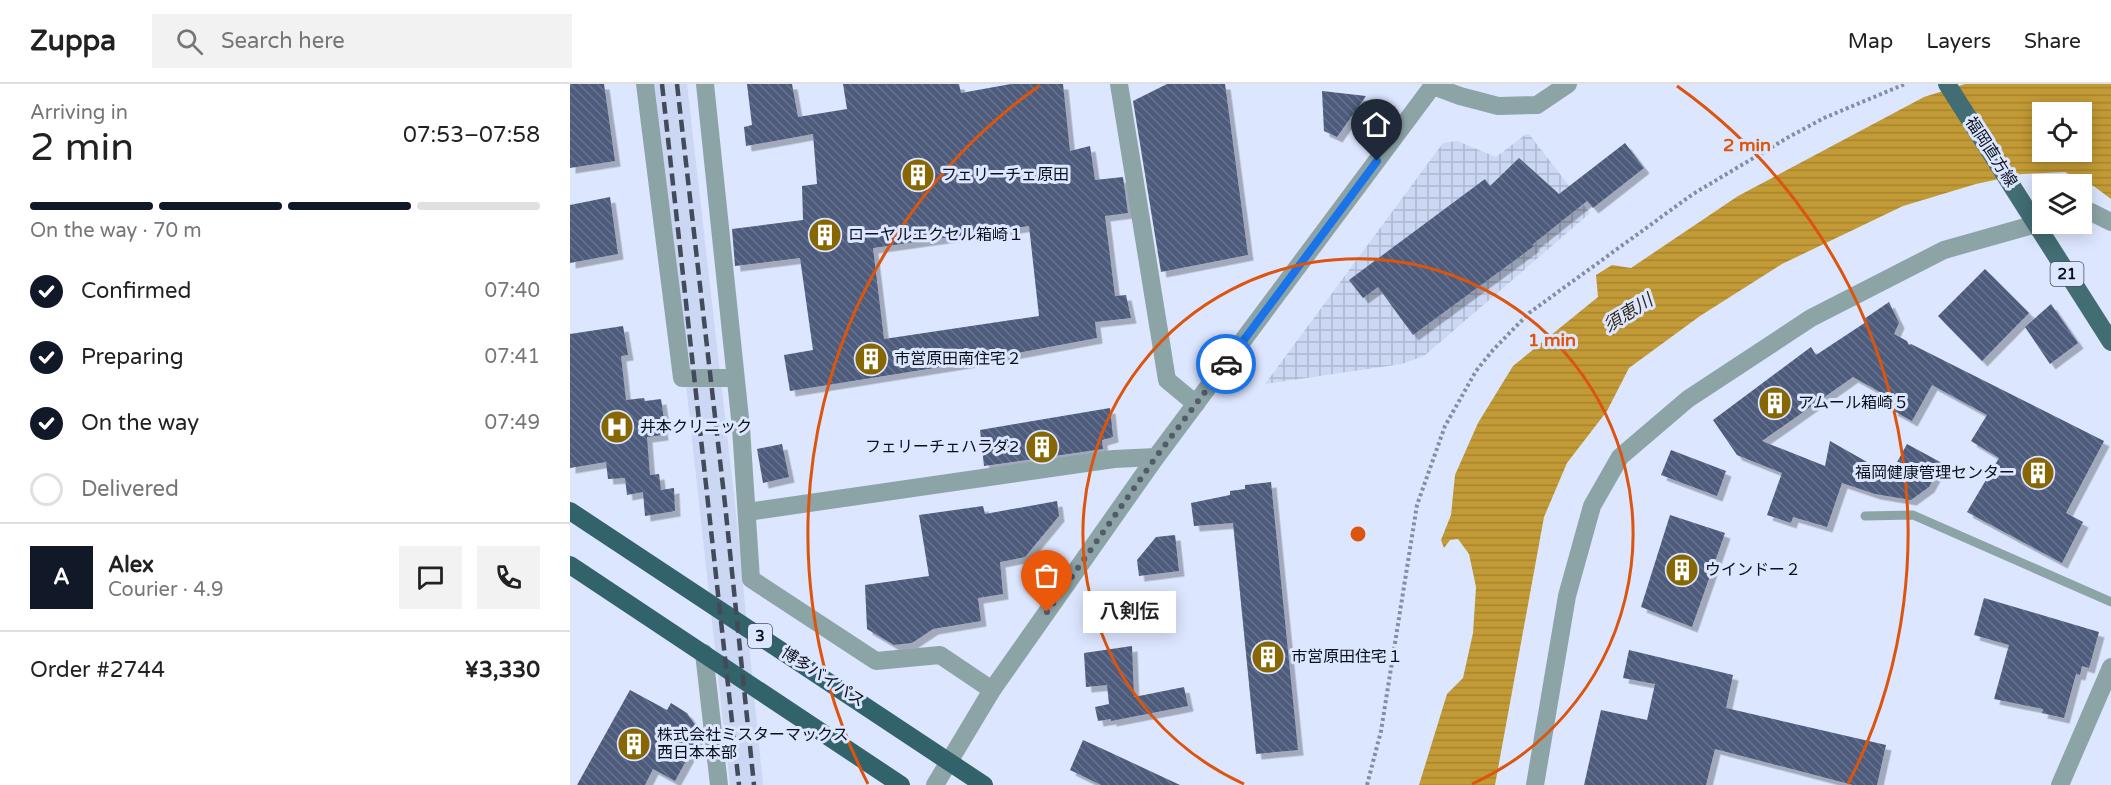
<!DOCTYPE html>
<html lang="en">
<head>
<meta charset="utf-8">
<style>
	:root { --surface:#fff; --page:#f2f2f2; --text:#222; --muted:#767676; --line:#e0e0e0; --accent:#111827 }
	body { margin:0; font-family:"Varela Round","Noto Sans JP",sans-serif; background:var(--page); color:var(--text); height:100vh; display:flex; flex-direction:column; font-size:22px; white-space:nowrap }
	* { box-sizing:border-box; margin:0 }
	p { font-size:20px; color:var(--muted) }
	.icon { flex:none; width:33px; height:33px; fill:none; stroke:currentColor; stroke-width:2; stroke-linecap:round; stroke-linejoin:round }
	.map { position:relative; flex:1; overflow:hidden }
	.sheet { display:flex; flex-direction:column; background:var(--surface); width:570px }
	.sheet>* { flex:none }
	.controls { position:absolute; left:1462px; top:18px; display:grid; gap:12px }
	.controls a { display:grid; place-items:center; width:60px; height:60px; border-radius:0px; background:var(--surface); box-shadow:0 3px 15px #0003; font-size:30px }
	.pin { position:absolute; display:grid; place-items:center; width:51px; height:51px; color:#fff; margin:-62px -26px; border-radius:50% 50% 50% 0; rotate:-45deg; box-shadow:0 0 6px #0007 }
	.pin .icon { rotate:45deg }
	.courier { position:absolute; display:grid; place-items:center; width:60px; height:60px; margin:-30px; border:4px solid #1a73e8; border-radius:50%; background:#fff; color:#222; box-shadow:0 2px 8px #0007 }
	.bubble { position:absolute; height:42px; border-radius:0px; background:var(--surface); box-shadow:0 3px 15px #0003; font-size:20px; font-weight:600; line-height:42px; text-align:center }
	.headline em { font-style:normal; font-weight:600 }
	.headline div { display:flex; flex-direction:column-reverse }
	.headline { display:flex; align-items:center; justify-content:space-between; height:102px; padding:0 30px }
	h1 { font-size:39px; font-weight:600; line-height:45px }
	.bar { display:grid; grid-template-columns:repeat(4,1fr); gap:9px 6px; align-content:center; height:72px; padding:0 30px }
	.bar i { height:8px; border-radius:4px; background:var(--line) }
	.bar .on { background:var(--accent) }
	.bar p { grid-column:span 4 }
	.line { display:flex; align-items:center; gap:15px; padding:0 30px; border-top:2px solid var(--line) }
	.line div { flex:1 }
	.round { display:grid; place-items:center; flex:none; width:63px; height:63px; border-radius:0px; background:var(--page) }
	ol { padding:0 30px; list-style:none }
	li { display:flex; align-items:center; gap:18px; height:66px }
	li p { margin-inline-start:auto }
	li .icon { padding:6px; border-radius:50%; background:var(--accent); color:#fff; stroke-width:4 }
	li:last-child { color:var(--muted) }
	li i { width:33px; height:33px; border:3px solid var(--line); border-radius:50% }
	header { display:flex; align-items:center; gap:36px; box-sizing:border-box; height:84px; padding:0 30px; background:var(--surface); border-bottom:2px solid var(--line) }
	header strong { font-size:28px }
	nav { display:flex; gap:33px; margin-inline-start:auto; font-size:21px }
	.search { width:420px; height:54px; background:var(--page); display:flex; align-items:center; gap:15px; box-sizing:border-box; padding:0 21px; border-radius:0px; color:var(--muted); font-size:22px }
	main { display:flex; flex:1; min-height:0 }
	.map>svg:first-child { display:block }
	.built { fill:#cbd7f3 }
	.industrial { fill:url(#industrial-grid) }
	.water { fill:url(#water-rules); fill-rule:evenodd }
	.building { fill:url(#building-back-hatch); fill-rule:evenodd; filter:url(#shadow) }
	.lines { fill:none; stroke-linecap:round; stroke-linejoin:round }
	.path { stroke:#858da1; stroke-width:4; stroke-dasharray:3 3; stroke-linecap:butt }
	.service { stroke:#8da4a7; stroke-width:9 }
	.minor { stroke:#8da4a7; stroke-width:18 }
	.tertiary { stroke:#8da4a7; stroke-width:18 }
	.primary { stroke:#426d73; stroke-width:18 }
	.trunk { stroke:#32636a; stroke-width:18 }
	.rail { stroke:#434a5a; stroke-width:4.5; stroke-dasharray:12 6; stroke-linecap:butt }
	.done { stroke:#545b6c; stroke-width:6; stroke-dasharray:0 10.8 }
	.route { stroke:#1a73e8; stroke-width:8 }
	.ring { fill:none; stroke:#dd550d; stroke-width:3 }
	.labels { text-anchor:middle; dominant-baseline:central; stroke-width:6; stroke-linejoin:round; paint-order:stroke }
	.shield { fill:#dce6fe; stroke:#4a5060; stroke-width:1.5 }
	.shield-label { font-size:15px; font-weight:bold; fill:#0b101d }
	.street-label { font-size:16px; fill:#0b101d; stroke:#dce6fe }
	.poi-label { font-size:16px; fill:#0b101d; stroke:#dce6fe; text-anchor:start }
	.water-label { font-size:18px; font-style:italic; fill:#352b16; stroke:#dce6fe }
	.centre { fill:#dd550d; stroke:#dce6fe; stroke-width:3 }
	.ring-label { font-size:18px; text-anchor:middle; font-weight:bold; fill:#dd550d; stroke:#dce6fe; stroke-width:6; stroke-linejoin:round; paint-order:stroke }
</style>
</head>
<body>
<header>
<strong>Zuppa</strong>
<div class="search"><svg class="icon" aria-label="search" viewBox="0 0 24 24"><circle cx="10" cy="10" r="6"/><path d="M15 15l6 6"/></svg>Search here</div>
<nav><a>Map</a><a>Layers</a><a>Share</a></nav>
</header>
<main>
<section class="sheet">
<div class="headline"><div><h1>2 min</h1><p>Arriving in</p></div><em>07:53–07:58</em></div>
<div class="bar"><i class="on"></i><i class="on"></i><i class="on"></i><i></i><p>On the way · 70 m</p></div>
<ol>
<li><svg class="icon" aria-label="check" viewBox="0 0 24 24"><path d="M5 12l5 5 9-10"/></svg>Confirmed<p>07:40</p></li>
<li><svg class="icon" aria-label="check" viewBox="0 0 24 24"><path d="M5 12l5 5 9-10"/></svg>Preparing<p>07:41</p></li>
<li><svg class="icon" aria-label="check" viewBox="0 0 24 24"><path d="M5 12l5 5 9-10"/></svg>On the way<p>07:49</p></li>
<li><i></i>Delivered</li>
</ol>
<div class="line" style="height:108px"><b class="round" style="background:var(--accent);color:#fff">A</b><div><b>Alex</b><p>Courier · 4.9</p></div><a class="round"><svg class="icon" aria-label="chat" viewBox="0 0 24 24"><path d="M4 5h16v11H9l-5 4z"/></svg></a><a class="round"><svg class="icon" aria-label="phone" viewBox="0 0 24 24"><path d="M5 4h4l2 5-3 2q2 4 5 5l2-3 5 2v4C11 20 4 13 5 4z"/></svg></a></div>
<div class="line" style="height:78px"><div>Order #2744</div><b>¥3,330</b></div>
</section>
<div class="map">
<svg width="1541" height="701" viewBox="0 0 1541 701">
	<defs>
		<pattern id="industrial-grid" width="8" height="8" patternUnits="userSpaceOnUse" patternTransform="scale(1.5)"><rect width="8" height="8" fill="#cbd7f3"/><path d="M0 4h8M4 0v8" fill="none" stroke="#adb8d0"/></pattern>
		<pattern id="water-rules" width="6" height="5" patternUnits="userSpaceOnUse" patternTransform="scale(1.5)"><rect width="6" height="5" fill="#c39b36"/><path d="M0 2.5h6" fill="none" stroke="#a6842f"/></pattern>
		<pattern id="building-back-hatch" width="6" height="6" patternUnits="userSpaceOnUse" patternTransform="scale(1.5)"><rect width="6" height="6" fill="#4d5b7c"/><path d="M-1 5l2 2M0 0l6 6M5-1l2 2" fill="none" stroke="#67728c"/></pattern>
		<filter id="shadow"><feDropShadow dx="5.5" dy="5.5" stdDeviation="0" flood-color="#0004"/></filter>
	</defs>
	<rect width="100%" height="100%" fill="#dce6fe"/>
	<!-- built -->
	<polygon class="built" points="83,0 117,0 165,420 193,701 160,701"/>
	<!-- industrial -->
	<polygon class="industrial" points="959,50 1020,129 854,272 832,280 695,300 873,59 887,57 926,73 955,51"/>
	<!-- water -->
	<path class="water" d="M1395,0H1541V115L1525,103L1495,88L1452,90L1406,100L1333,122L1212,180L1130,232L1059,284L1037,327L997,379L974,433L925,701H849L877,610L893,594L903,549L906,503L899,470L888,455L880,456L874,464L871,456L881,431L885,391L908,339L943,282L1028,213L1026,191L1042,181L1061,184L1168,112L1354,13ZM1473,28H1512V68H1473Z"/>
	<!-- building -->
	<g class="building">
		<polygon points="0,0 34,0 45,77 0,84"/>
		<path d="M177,0H222L228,33L277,25L273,0H389L391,9L441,0H493L500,67L520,62L525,96L553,93L558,129L535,132L545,212L556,211L561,234L525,238L527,254L389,280L220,307L214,271L243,266L230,174L165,182L162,145L233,136L232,102L247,100L243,50L176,62L174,43L182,41ZM459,142L469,232L314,255L303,164Z"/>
		<polygon points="597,0 655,0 678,171 591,188 563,17"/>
		<polygon points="752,7 796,12 767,53 754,47"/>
		<polygon points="1055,59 1074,84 1023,124 1017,117 963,160 964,162 843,251 808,203 793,214 779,196 915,95 920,102 949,74 989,110"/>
		<polygon points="40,113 48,170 0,179 0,121"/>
		<polygon points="1415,185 1459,229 1412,277 1368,232"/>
		<polygon points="1319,218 1329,239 1324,250 1337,257 1339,261 1341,260 1534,357 1496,429 1513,438 1492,479 1397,428 1429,374 1401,357 1417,331 1362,301 1342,337 1322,326 1326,317 1283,293 1192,357 1255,382 1260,357 1320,391 1337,360 1372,379 1359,403 1341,416 1305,410 1272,399 1257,443 1223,433 1221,439 1197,431 1212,389 1167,371 1143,336 1241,263 1246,271 1296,238 1294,235"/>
		<polygon points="1481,220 1508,259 1480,280 1455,243"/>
		<polygon points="53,242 58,271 51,272 56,316 74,314 75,317 91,315 95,342 92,343 93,351 77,353 80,391 89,390 91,406 104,404 105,427 75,432 73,408 57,411 55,394 38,395 36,378 0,384 0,250"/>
		<polygon points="540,324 543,353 532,356 533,365 414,382 410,346"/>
		<polygon points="212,360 219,393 193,399 187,365"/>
		<polygon points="1101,366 1156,387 1147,412 1091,391"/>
		<polygon points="701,398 728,666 686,670 663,439 624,442 621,419 660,411 660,407 675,405 675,401"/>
		<polygon points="487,417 489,432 455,473 430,478 433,510 408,514 411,537 363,545 342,559 324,561 297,545 295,501 359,492 349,431 413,422 415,430"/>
		<polygon points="1100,431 1155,449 1122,543 1071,523"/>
		<polygon points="605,451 609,487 569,492 567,476 586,453"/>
		<polygon points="1414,514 1529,548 1519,584 1512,582 1510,591 1506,590 1494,634 1472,629 1473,625 1424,615 1439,561 1404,551"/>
		<polygon points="562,562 564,613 614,603 618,622 541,637 541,635 528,637 525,623 539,620 537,601 516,603 514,569"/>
		<polygon points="1059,566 1163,591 1156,624 1316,661 1307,701 1283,701 1145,665 1136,701 1014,701 1031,626 1077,636 1085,600 1053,594"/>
		<polygon points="60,606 97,626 101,619 117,629 127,644 127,657 105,697 83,685 75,701 7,701"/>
		<polygon points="513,656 535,666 610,701 531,701 500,686"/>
	</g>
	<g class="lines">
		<!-- path -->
		<polyline class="path" points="797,701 811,647 847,421 875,342 906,287 923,266 959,229 1123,110 1217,54 1254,34 1335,0"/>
		<!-- service -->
		<polyline class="service" points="1295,432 1343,431 1541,518"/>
		<!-- minor -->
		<g class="minor">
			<polyline points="75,0 112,294 165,294"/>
			<polyline points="135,0 171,344 181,495 306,577 370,571 422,606"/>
			<polyline points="549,0 597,296 626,320"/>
			<polyline points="863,2 890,12 928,22 967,21 998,0"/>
			<polyline points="1512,130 1521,128 1541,138"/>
			<polyline points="177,428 544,375 586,373"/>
			<polyline points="965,701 997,512 1022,422 1050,373 1118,315 1241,234 1374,166 1473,138"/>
			<polyline points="1490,701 1541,583"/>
		</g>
		<!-- tertiary -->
		<g class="tertiary">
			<polyline points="134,569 149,701"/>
			<polyline points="365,701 422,606 586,373 864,0"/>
		</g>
		<!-- primary -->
		<polyline class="primary" points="1377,0 1541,258"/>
		<!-- trunk -->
		<g class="trunk">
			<polyline points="0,427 414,701"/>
			<polyline points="0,481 331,701"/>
		</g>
		<!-- rail -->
		<g class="rail">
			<polyline points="92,0 169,701"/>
			<polyline points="107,0 155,420 184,701"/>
		</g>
	</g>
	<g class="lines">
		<!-- done -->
		<polyline class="done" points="477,528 586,373 656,280"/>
		<!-- route -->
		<polyline class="route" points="656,280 807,77"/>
	</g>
	<!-- distance rings -->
	<g class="ring">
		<path d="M674 700A275 275 0 1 1 902 700"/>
		<path d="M298 700A550 550 0 0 1 469 2M1107 2A550 550 0 0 1 1278 700"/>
	</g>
	<!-- icons -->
	<defs>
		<g id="building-disc" transform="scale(1.725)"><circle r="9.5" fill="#876703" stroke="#dce6fe"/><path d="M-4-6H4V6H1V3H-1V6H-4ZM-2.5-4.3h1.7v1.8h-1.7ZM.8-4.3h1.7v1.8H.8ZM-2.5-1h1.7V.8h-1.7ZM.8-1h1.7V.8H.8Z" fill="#fff"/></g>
		<g id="hospital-disc" transform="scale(1.725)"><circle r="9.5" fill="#876703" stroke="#dce6fe"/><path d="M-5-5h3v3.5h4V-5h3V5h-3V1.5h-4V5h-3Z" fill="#fff"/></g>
	</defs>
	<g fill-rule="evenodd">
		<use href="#building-disc" x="348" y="91"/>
		<use href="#building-disc" x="255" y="151"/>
		<use href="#building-disc" x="301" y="275"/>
		<use href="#building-disc" x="1205" y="319"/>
		<use href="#hospital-disc" x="47" y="343"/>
		<use href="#building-disc" x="472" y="363"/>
		<use href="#building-disc" x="1468" y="389"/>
		<use href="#building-disc" x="1112" y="486"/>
		<use href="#building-disc" x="698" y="573"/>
		<use href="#building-disc" x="64" y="660"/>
	</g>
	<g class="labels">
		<!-- shield labels -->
		<g class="shield">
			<rect x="1480.5" y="178" width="33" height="24" rx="4.5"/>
			<rect x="178" y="540" width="24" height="24" rx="4.5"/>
		</g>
		<g class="shield-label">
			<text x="1497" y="190">21</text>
			<text x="190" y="552">3</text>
		</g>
		<!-- street labels -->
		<g class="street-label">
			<text transform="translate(1421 68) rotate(57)">福岡直方線</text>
			<text transform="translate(253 593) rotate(33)">博多バイパス</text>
		</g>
		<!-- poi labels -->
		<g class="poi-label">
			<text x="371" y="91">フェリーチェ原田</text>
			<text x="278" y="151">ローヤルエクセル箱崎１</text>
			<text x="324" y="275">市営原田南住宅２</text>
			<text x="1228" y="319">アムール箱崎５</text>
			<text x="70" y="343">井本クリニック</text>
			<text x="449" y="363" text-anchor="end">フェリーチェハラダ2</text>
			<text x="1445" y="389" text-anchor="end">福岡健康管理センター</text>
			<text x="1135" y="486">ウインドー２</text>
			<text x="721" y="573">市営原田住宅１</text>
			<text x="87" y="651">株式会社ミスターマックス<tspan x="87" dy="18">西日本本部</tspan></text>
		</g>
		<!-- water labels -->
		<g class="water-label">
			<text transform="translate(1058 229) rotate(-32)">須恵川</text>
		</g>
	</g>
	<circle cx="788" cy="450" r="9" class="centre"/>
	<g class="ring-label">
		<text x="1177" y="67">2 min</text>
		<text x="982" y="262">1 min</text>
	</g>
</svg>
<div class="controls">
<a><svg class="icon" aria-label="locate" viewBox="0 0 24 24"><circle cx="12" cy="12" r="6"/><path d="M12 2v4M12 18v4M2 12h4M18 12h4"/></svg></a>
<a><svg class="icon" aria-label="layers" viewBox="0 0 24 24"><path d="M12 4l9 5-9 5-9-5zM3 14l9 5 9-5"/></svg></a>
</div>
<div class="pin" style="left:477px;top:528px;background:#ea580c"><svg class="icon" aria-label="bag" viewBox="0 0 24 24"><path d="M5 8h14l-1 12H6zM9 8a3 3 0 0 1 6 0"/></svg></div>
<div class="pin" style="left:807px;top:77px;background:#1f2937"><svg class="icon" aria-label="home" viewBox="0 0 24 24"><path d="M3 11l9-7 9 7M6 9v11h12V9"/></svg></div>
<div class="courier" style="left:656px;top:280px"><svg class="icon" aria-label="car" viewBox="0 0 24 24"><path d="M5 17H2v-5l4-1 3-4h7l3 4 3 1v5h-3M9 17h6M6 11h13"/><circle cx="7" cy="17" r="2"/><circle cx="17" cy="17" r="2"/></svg></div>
<div class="bubble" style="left:513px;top:507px;width:93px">八剣伝</div>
</div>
</main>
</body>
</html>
